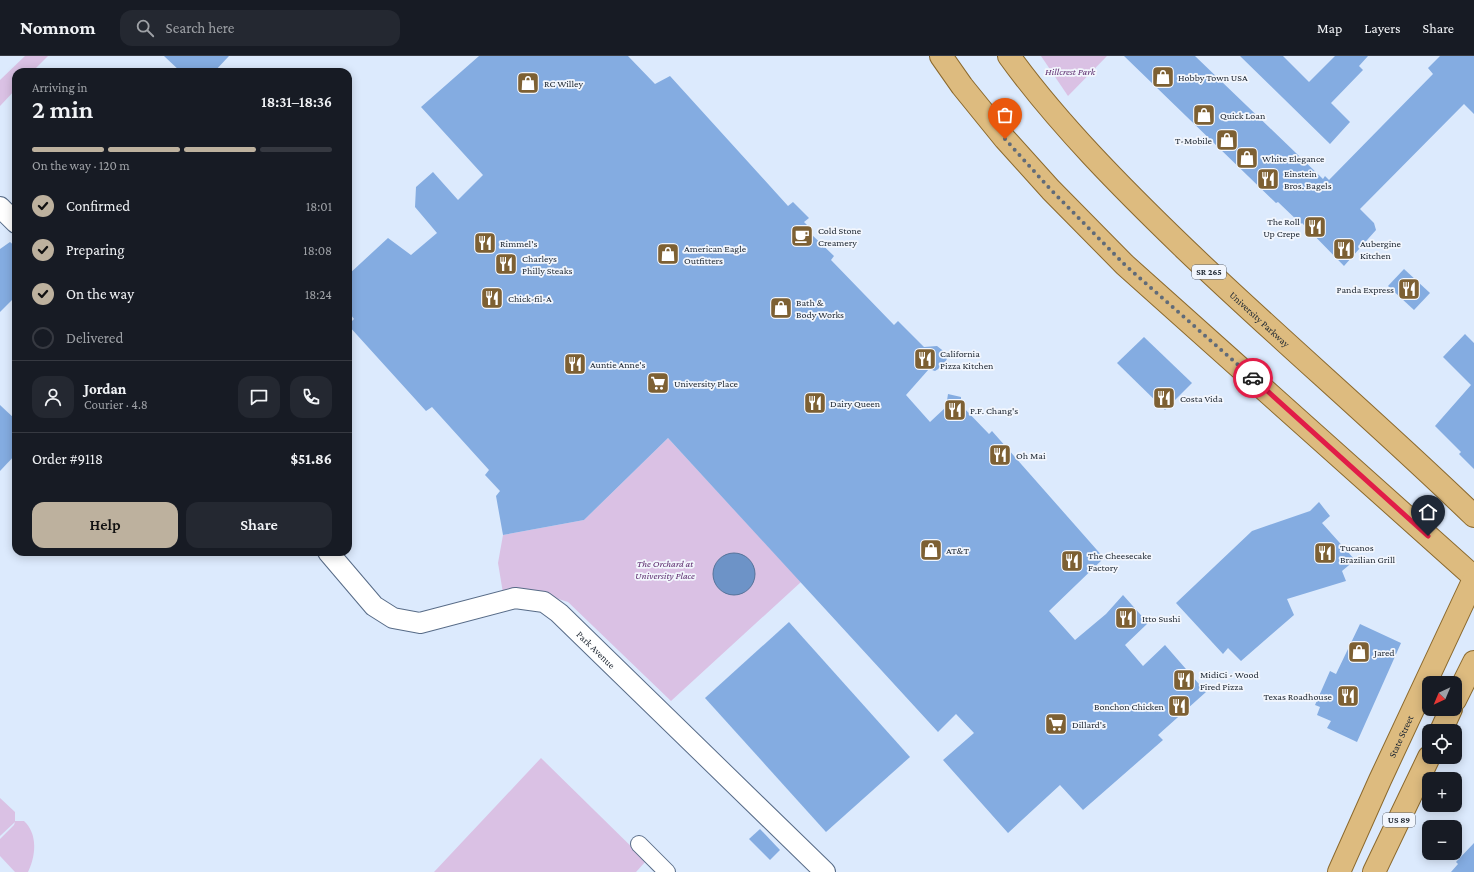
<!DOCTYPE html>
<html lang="en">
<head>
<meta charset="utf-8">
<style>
	:root { --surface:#171b24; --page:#242831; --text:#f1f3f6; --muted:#9ea1a6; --line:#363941; --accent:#bdb19e }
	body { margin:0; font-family:"Crimson Pro",serif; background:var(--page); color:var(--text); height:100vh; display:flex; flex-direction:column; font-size:15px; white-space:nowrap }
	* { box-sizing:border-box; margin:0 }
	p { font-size:13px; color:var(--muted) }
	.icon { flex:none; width:22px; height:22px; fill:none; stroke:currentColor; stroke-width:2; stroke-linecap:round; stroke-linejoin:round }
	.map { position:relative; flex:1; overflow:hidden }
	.side { position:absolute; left:12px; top:12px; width:340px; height:488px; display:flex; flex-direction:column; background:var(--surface); border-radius:12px; box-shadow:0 2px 10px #0003 }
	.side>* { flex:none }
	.needle { width:26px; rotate:224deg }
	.controls { position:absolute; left:1422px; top:620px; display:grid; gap:8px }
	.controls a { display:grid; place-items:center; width:40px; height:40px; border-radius:8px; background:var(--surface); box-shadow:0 2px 10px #0003; font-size:20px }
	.pin { position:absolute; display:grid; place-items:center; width:34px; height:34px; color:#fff; margin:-41px -17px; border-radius:50% 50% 50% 0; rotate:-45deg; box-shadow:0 0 4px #0007 }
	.pin .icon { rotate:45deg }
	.courier { position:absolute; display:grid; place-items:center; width:40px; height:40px; margin:-20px; border:3px solid #e11d48; border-radius:50%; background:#fff; color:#222; box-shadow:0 1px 5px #0007 }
	.overview em { font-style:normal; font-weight:600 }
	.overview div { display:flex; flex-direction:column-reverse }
	.overview { display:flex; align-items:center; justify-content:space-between; height:68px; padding:0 20px }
	h1 { font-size:26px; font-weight:600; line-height:30px }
	.bar { display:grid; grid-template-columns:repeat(4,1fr); gap:6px 4px; align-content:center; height:48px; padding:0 20px }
	.bar i { height:5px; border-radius:3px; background:var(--line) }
	.bar .active { background:var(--accent) }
	.bar p { grid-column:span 4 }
	.line { display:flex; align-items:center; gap:10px; padding:0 20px; border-top:1px solid var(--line) }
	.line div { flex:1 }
	.round { display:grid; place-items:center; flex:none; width:42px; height:42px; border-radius:12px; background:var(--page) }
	ol { padding:0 20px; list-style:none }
	li { display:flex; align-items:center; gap:12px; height:44px }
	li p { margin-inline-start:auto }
	li .icon { padding:4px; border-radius:50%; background:var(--accent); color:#111; stroke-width:4 }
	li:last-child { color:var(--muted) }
	li i { width:22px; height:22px; border:2px solid var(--line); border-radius:50% }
	.cta { display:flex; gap:8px; margin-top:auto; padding:8px 20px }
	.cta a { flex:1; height:46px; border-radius:12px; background:var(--accent); color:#111; font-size:16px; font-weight:600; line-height:46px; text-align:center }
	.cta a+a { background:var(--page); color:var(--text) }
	header { display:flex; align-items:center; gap:24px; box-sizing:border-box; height:56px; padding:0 20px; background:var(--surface); border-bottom:1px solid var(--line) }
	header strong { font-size:19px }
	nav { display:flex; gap:22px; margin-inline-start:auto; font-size:14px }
	.search { width:280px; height:36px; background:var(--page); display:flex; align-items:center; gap:10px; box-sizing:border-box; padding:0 14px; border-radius:12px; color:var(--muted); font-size:15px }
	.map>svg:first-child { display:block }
	.green { fill:#dac1e4 }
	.water { fill:#6d93c7; stroke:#55739a }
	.building { fill:#84ace1 }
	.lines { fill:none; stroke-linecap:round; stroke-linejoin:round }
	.minor-casing { stroke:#576b87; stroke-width:18 }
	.tertiary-casing { stroke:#576b87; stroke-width:22 }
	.primary-casing { stroke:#8b692d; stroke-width:24 }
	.minor { stroke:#fff; stroke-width:16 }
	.tertiary { stroke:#fff; stroke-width:20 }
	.primary { stroke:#ddbb7f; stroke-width:22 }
	.done { stroke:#606b79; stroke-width:4; stroke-dasharray:0 7.2 }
	.route { stroke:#e11d48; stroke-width:5 }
	.labels { text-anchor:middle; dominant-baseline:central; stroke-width:3.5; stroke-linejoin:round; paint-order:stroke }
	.shield { fill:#f2f6fd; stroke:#5e656f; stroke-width:1 }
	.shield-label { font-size:9px; font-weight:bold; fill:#1e2732 }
	.park-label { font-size:10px; font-style:italic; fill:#5d2c6e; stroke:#f2f6fd }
	.poi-label { font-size:10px; fill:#1e2732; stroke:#f2f6fd; text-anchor:start }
	.street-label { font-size:10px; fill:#1e2732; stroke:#f2f6fd }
</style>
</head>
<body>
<header>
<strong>Nomnom</strong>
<div class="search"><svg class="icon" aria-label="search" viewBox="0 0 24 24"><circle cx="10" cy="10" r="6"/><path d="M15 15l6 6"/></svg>Search here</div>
<nav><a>Map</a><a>Layers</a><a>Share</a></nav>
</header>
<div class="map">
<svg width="1474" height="816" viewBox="0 0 1474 816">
	<rect width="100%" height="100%" fill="#dceafd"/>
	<!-- green -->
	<g class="green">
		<polygon points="25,0 48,0 32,16 16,16 16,33 0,50 0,24"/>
		<polygon points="1041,0 1107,0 1068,40"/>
		<polygon points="668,382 801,526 671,645 568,546 536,536 503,537 498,507 503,479 584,464"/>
		<polygon points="541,702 646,805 636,816 434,816"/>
		<path d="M0,742L15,756V765H24C38,778 36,800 28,816H15L0,800V783L14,769L15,766L0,780Z"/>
	</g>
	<!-- water -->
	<circle class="water" cx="734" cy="518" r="21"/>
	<!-- building -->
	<g class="building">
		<polygon points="164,0 229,0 214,16 181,16"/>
		<polygon points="479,0 628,0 655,28 670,20 788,150 793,146 809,162 804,166 812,174 810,177 834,200 831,204 894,269 898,265 924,291 937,290 946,297 948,301 943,310 935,315 929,313 906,339 930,366 946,351 948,338 961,341 961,349 989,378 992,375 1104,502 1049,555 1075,584 1106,558 1123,539 1148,567 1125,589 1143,610 1165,589 1206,636 1158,679 1163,684 1083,754 1060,729 1008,777 943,704 974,677 956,658 938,676 668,382 584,464 503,479 496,440 500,435 485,419 489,414 432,351 426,355 348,269 354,263 348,255 348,219 388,182 411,199 437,177 415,151 416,131 433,116 458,144 483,119 421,51"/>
		<polygon points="1124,0 1195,0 1323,123 1325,120 1329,124 1433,18 1428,12 1440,0 1474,0 1474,58 1464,48 1360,153 1374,167 1376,174 1344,210 1302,167 1301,168 1278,146 1276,147"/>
		<polygon points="1240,0 1283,0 1309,26 1335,0 1368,0 1359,10 1363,14 1331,47 1350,66 1330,88"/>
		<polygon points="10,186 16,191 16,240 0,256 0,193"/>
		<polygon points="1404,213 1430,237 1414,254 1388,230"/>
		<polygon points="1465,278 1474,287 1474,413 1459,398 1461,396 1435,370 1471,329 1443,301"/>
		<polygon points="1144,281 1192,327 1165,354 1117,307"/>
		<polygon points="0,349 16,364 16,398 0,415"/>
		<polygon points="1319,446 1330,460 1322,467 1355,504 1342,515 1346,525 1287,543 1294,559 1241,605 1228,592 1223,598 1176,547 1252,475 1310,455"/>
		<polygon points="789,566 910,701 826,776 705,642"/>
		<polygon points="1360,568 1401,587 1357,686 1327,672 1331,665 1317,659 1320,651 1315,649 1330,615 1336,618"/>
		<polygon points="760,773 780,794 770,804 749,783"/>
		<polygon points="1474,787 1474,816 1451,816 1458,808 1456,806"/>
	</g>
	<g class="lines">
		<!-- minor casing -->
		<g class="minor-casing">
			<polyline id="minor" points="639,788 667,816"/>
		</g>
		<!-- tertiary casing -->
		<g class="tertiary-casing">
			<g id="tertiary">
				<polyline points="0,151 16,167"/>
				<path id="s1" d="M328,496L374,550L393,562L420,567L515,542L544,546L559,557L825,816"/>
			</g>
		</g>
		<!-- primary casing -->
		<g class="primary-casing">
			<g id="primary">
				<polyline points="941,0 962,30 1005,83 1051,134 1125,209 1474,521"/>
				<path id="s2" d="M1009,0C1058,68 1124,134 1184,192C1279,283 1379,368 1474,460"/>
				<polyline points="1455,644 1474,606"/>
				<polyline points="1441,675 1451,653"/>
				<path id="s3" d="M1339,816L1380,724L1474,523"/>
				<polyline points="1374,816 1429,701"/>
			</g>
		</g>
		<!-- minor -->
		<use href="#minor" class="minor"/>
		<!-- tertiary -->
		<use href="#tertiary" class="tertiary"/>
		<!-- primary -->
		<use href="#primary" class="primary"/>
	</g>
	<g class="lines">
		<!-- done -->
		<polyline class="done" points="1005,83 1051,134 1125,209 1253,322"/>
		<!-- route -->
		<polyline class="route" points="1253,322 1428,480"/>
	</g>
	<!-- icons -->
	<defs>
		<g id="shop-square" transform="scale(1.15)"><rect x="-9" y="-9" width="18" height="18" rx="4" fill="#7d6033" stroke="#f2f6fd"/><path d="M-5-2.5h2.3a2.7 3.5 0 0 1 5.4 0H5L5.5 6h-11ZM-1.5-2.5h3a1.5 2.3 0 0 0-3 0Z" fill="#fff"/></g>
		<g id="restaurant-square" transform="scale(1.15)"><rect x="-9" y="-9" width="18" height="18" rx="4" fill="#7d6033" stroke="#f2f6fd"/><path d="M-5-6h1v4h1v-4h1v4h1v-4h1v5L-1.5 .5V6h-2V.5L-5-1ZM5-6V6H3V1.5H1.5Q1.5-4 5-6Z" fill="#fff"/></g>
		<g id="cafe-square" transform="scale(1.15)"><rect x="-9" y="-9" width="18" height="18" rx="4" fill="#7d6033" stroke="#f2f6fd"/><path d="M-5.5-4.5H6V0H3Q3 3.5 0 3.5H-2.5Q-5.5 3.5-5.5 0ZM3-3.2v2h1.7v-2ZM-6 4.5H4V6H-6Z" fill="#fff"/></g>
		<g id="supermarket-square" transform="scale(1.15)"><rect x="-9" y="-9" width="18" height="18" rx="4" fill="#7d6033" stroke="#f2f6fd"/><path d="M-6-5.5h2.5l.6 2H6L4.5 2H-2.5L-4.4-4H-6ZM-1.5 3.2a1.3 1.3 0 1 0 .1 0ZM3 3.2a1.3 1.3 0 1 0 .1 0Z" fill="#fff"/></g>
	</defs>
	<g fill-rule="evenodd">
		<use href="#shop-square" x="1163" y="21"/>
		<use href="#shop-square" x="528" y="27"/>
		<use href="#shop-square" x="1204" y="59"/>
		<use href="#shop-square" x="1227" y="84"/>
		<use href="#shop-square" x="1247" y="102"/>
		<use href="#restaurant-square" x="1268" y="123"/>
		<use href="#restaurant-square" x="1315" y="171"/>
		<use href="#cafe-square" x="802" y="180"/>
		<use href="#restaurant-square" x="485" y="187"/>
		<use href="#restaurant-square" x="1344" y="193"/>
		<use href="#shop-square" x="668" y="198"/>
		<use href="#restaurant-square" x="506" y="208"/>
		<use href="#restaurant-square" x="1409" y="233"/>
		<use href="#restaurant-square" x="492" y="242"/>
		<use href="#shop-square" x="781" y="252"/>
		<use href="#restaurant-square" x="925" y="303"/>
		<use href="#restaurant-square" x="575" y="308"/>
		<use href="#supermarket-square" x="658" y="327"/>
		<use href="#restaurant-square" x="1164" y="342"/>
		<use href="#restaurant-square" x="815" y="347"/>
		<use href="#restaurant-square" x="955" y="354"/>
		<use href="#restaurant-square" x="1000" y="399"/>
		<use href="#shop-square" x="931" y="494"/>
		<use href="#restaurant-square" x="1325" y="497"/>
		<use href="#restaurant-square" x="1072" y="505"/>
		<use href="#restaurant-square" x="1126" y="562"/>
		<use href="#shop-square" x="1359" y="596"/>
		<use href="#restaurant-square" x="1184" y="624"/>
		<use href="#restaurant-square" x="1348" y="640"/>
		<use href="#restaurant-square" x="1179" y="650"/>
		<use href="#supermarket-square" x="1056" y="668"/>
	</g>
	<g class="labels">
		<!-- shield labels -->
		<g class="shield">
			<rect x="1192" y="209" width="34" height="14" rx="3"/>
			<rect x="1383" y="757" width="32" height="14" rx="3"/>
		</g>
		<g class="shield-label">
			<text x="1209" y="216">SR 265</text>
			<text x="1399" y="764">US 89</text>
		</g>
		<!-- park labels -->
		<g class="park-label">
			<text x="1070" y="15">Hillcrest Park</text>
			<text x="665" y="507">The Orchard at<tspan x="665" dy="12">University Place</tspan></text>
		</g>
		<!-- poi labels -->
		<g class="poi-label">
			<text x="1178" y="21">Hobby Town USA</text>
			<text x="544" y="27">RC Willey</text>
			<text x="1220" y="59">Quick Loan</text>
			<text x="1212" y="84" text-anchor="end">T-Mobile</text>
			<text x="1262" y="102">White Elegance</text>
			<text x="1284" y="117">Einstein<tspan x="1284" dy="12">Bros. Bagels</tspan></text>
			<text x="1300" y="165" text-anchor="end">The Roll<tspan x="1300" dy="12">Up Crepe</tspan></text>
			<text x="818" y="174">Cold Stone<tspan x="818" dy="12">Creamery</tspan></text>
			<text x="500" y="187">Rimmel's</text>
			<text x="1360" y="187">Aubergine<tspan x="1360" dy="12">Kitchen</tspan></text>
			<text x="684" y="192">American Eagle<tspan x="684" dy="12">Outfitters</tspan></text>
			<text x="522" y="202">Charleys<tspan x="522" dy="12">Philly Steaks</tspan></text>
			<text x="1394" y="233" text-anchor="end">Panda Express</text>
			<text x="508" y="242">Chick-fil-A</text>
			<text x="796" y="246">Bath &amp;<tspan x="796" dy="12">Body Works</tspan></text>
			<text x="940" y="297">California<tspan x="940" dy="12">Pizza Kitchen</tspan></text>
			<text x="590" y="308">Auntie Anne's</text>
			<text x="674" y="327">University Place</text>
			<text x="1180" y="342">Costa Vida</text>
			<text x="830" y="347">Dairy Queen</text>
			<text x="970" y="354">P.F. Chang's</text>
			<text x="1016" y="399">Oh Mai</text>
			<text x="1340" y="491">Tucanos<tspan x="1340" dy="12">Brazilian Grill</tspan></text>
			<text x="946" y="494">AT&amp;T</text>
			<text x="1088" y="499">The Cheesecake<tspan x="1088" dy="12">Factory</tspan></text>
			<text x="1142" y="562">Itto Sushi</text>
			<text x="1374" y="596">Jared</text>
			<text x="1200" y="618">MidiCi - Wood<tspan x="1200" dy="12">Fired Pizza</tspan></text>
			<text x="1332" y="640" text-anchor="end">Texas Roadhouse</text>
			<text x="1164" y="650" text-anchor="end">Bonchon Chicken</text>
			<text x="1072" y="668">Dillard's</text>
		</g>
		<!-- street labels -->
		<g class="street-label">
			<text stroke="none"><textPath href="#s2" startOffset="364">University Parkway</textPath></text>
			<text stroke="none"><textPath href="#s1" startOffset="319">Park Avenue</textPath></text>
			<text stroke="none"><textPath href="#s3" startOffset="149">State Street</textPath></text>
		</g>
	</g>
</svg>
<div class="controls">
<a><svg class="needle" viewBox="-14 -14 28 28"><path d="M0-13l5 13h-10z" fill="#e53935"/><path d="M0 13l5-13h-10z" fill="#9ea1a6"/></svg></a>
<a><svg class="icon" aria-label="locate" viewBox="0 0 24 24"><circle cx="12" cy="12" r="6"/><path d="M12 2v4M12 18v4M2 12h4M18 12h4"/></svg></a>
<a>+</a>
<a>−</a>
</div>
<div class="pin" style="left:1005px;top:83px;background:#ea580c"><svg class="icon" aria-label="bag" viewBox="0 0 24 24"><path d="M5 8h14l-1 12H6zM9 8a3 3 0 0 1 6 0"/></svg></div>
<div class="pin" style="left:1428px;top:480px;background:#1f2937"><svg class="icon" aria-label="home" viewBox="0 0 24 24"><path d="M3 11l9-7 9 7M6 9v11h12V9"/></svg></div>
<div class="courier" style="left:1253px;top:322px"><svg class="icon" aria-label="car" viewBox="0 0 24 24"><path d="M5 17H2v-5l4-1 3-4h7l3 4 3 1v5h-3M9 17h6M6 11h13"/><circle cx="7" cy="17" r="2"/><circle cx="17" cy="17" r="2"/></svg></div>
<section class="side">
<div class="overview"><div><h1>2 min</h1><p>Arriving in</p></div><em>18:31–18:36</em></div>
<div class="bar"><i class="active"></i><i class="active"></i><i class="active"></i><i></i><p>On the way · 120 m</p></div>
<ol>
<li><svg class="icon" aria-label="check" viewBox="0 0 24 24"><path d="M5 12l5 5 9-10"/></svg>Confirmed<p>18:01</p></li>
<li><svg class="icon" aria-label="check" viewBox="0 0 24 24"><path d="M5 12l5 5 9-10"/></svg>Preparing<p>18:08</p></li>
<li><svg class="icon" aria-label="check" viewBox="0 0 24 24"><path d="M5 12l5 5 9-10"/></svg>On the way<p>18:24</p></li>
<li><i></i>Delivered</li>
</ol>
<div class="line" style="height:72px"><a class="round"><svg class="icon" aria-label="person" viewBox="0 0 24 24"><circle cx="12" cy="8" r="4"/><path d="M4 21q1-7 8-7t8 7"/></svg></a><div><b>Jordan</b><p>Courier · 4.8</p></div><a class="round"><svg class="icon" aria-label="chat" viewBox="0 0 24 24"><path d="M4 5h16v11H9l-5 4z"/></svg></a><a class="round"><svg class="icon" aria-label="phone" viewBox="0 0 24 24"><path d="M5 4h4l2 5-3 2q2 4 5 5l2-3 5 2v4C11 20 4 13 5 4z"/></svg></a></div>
<div class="line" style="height:52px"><div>Order #9118</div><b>$51.86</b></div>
<div class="cta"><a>Help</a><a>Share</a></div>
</section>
</div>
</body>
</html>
